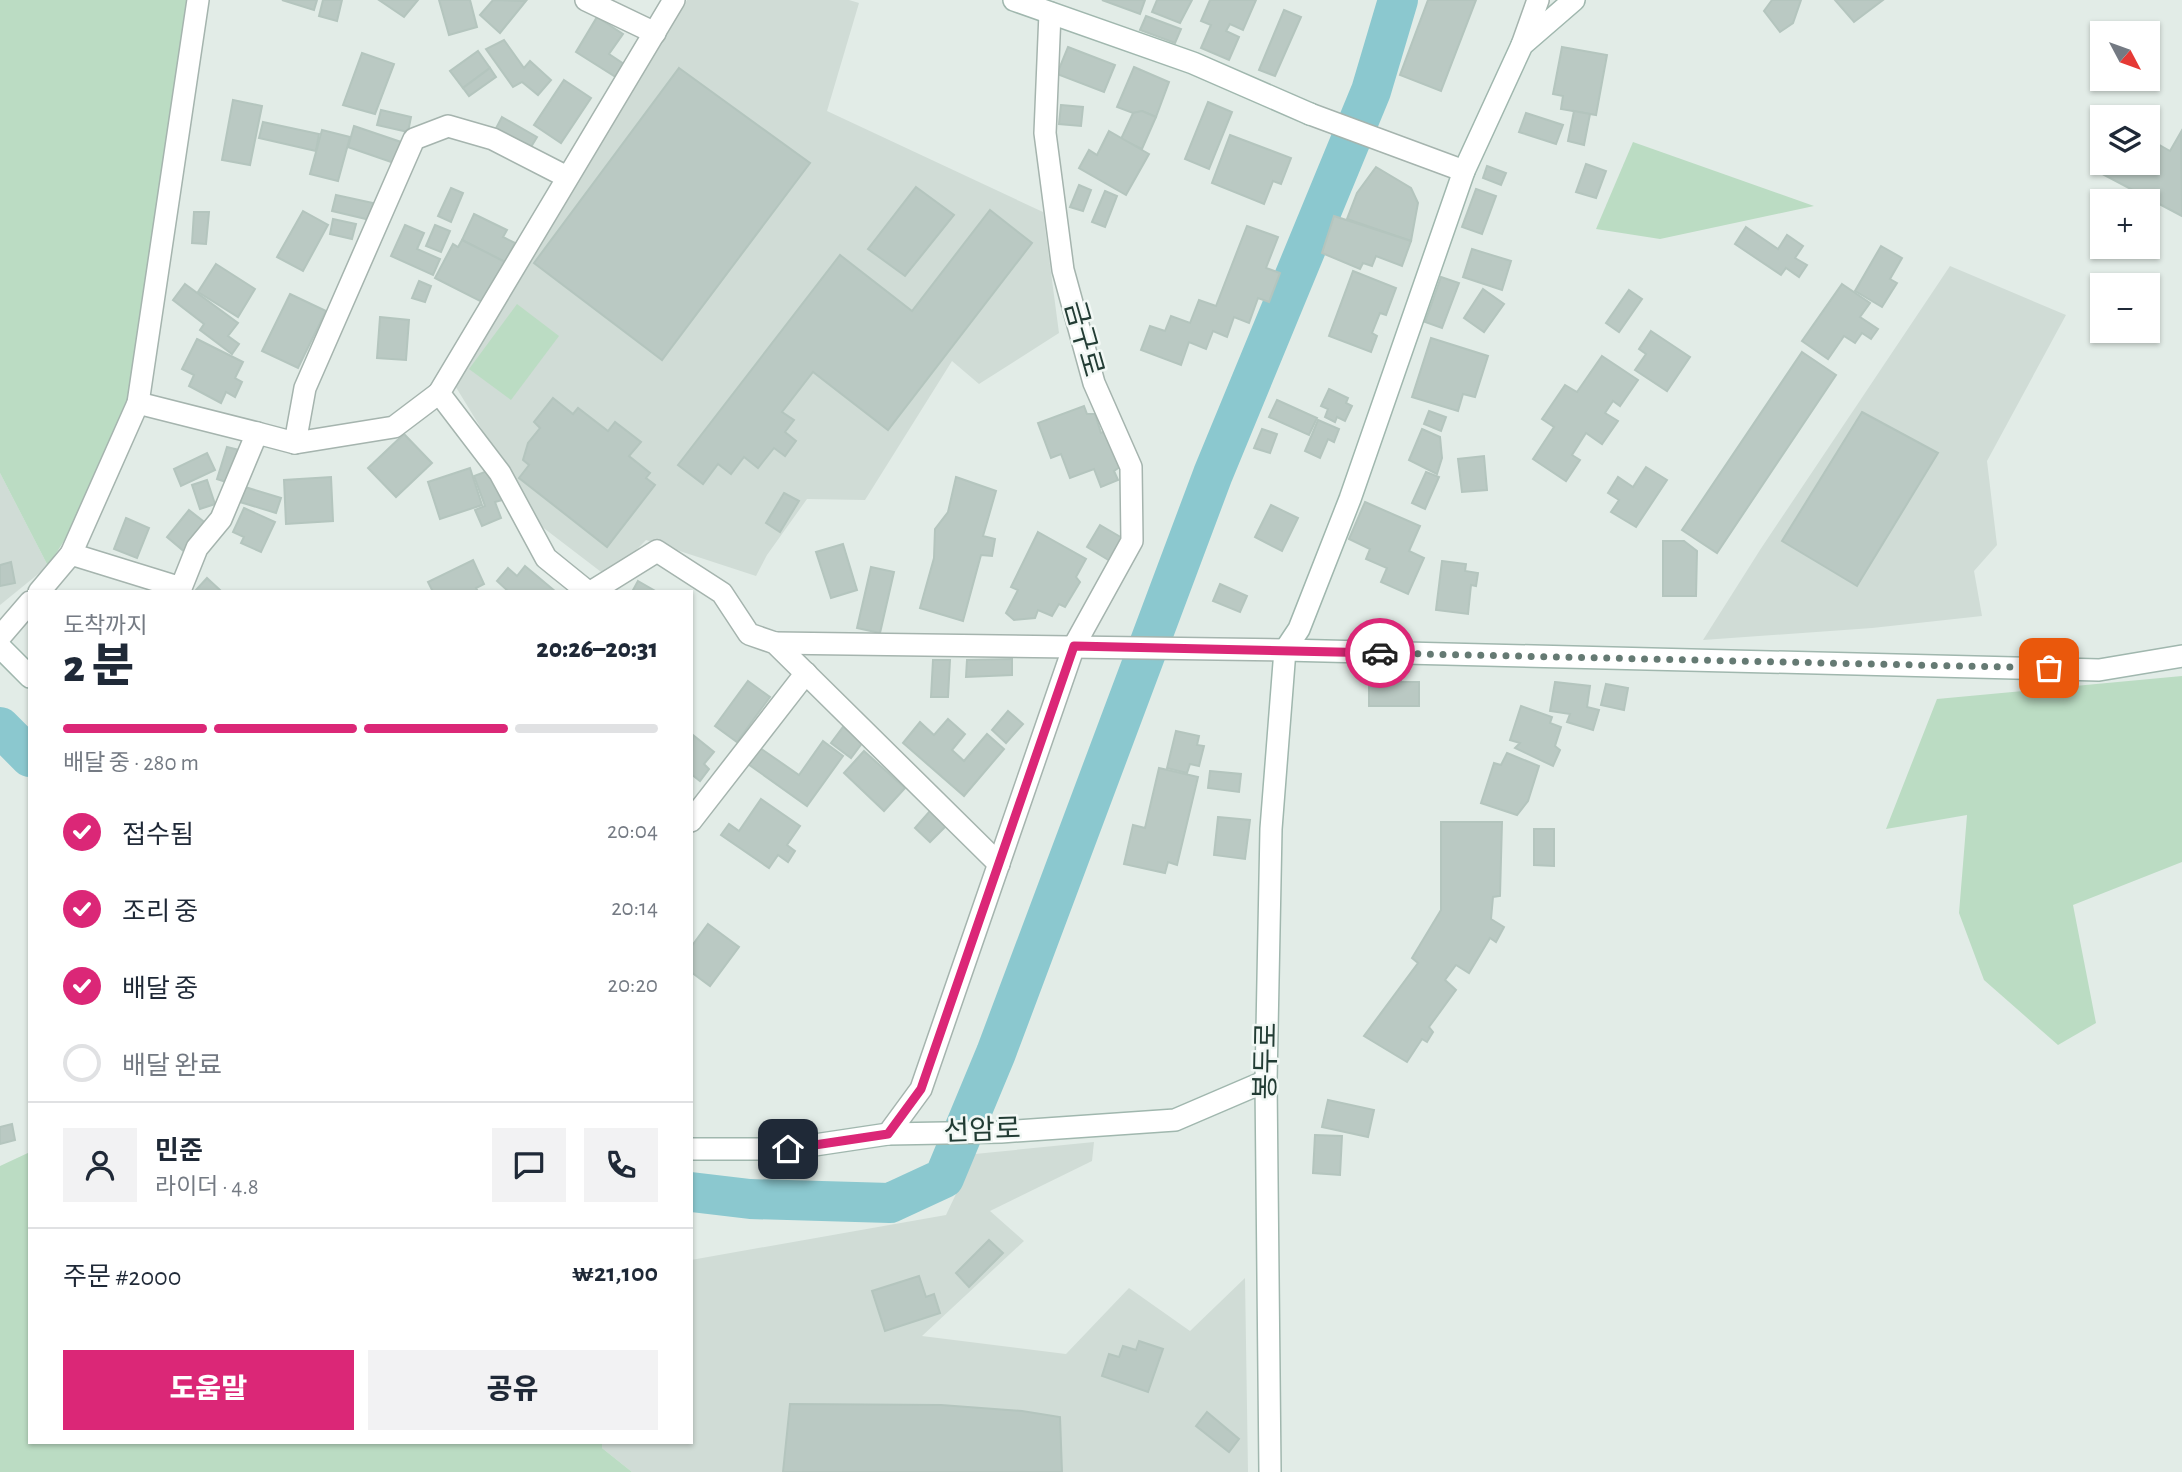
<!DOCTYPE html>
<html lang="ko">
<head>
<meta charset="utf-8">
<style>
	:root { --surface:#fff; --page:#f2f2f3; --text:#1f2937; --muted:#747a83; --line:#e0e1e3; --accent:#db2777 }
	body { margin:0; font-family:"Alegreya Sans","Noto Sans KR",sans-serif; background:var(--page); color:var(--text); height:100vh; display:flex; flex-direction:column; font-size:26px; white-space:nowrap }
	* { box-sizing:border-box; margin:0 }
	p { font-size:23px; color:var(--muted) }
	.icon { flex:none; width:38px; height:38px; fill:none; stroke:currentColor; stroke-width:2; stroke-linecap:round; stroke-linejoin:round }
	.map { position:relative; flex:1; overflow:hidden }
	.drawer { position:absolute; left:28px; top:590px; width:665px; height:854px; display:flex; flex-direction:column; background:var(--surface); border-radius:0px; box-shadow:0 2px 5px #0004 }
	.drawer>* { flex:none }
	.needle { width:46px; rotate:131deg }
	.controls { position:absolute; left:2090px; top:21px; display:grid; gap:14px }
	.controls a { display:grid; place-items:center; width:70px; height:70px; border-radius:0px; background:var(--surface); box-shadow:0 2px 5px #0004; font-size:35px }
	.pin { position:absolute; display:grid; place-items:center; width:60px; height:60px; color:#fff; margin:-30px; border-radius:14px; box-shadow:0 4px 10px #0006 }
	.courier { position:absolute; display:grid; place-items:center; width:70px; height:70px; margin:-35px; border:5px solid #db2777; border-radius:50%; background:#fff; color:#222; box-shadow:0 2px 9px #0007 }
	.head em { font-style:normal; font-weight:800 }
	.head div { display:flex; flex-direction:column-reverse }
	.head { display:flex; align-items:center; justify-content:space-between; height:119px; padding:0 35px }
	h1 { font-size:46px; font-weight:800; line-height:52px }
	.bar { display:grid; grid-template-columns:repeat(4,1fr); gap:10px 7px; align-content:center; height:84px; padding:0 35px }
	.bar i { height:9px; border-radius:5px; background:var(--line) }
	.bar .on { background:var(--accent) }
	.bar p { grid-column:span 4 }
	.line { display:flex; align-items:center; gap:18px; padding:0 35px; border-top:2px solid var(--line) }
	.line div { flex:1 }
	.round { display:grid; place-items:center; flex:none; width:74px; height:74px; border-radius:0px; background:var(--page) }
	ol { padding:0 35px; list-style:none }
	li { display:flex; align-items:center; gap:21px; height:77px }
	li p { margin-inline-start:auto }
	li .icon { padding:7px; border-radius:50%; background:var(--accent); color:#fff; stroke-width:4 }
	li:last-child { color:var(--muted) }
	li i { width:38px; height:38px; border:4px solid var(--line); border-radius:50% }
	.cta { display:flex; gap:14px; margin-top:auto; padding:14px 35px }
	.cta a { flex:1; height:80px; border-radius:0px; background:var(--accent); color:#fff; font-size:28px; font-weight:800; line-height:80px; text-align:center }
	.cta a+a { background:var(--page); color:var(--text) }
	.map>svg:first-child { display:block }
	.built { fill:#d0dcd6 }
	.green { fill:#bbdcc3 }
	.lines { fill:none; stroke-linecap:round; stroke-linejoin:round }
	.river { stroke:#8bc8cf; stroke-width:40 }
	.building { fill:#bac9c3; stroke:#b4c5be; stroke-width:2 }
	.street-casing { stroke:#a5b4ae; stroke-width:24 }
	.secondary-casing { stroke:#a0b7ae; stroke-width:24 }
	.street { stroke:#fff; stroke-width:21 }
	.secondary { stroke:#fff; stroke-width:21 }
	.done { stroke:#657a73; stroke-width:7; stroke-dasharray:0 12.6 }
	.route { stroke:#db2777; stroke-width:9 }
	.labels { text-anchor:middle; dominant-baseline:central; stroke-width:5; stroke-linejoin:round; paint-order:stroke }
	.street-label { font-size:28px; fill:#223c34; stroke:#f2f8f5 }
</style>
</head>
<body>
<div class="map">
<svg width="2182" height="1472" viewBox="0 0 2182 1472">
	<rect width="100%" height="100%" fill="#e2ece7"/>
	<!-- built -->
	<g class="built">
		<polygon points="687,0 849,0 859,3 827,111 1043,212 1059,333 979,384 952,361 865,500 807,499 767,555 756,576 646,540 609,578 541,526 454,384"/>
		<polygon points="1950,266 2066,315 1987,461 1997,545 1974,571 1982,616 1872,628 1703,640 1760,550"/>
		<polygon points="0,473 48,566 0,605"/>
		<polygon points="1094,1142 1092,1161 990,1211 1024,1241 922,1336 1066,1354 1129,1288 1190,1331 1245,1278 1248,1472 632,1472 602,1448 602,1442 691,1442 691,1260 946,1215 975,1154"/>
	</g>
	<!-- green -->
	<g class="green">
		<polygon points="0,0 188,0 131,396 76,522 48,566 0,473"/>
		<polygon points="1633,142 1814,206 1660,239 1596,229"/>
		<polygon points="517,304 559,336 511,400 469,369"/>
		<polygon points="2182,676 2182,862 2073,905 2096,1023 2058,1045 1984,980 1959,913 1967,815 1886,829 1937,699"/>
		<polygon points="30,1152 30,1442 602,1442 602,1448 632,1472 0,1472 0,1166"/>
	</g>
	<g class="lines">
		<!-- river -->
		<g class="river">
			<polyline points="0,727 30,757"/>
			<polyline points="691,1192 750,1199 890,1203 944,1178 996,1053 1213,474 1371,91 1398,0"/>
		</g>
	</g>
	<!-- building -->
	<g class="building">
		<polygon points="282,0 317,0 314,10"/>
		<polygon points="323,0 342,0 337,21 319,16"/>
		<polygon points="379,0 418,0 404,17"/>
		<polygon points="439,0 470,0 477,27 449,35"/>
		<polygon points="493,0 526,1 500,33 480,15"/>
		<polygon points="1102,0 1145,0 1140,14"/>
		<polygon points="1157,0 1192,0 1180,23 1152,12"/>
		<polygon points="1210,0 1256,0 1243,30 1230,24 1226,31 1239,37 1229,60 1201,48 1211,25 1201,21"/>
		<polygon points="1428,0 1476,0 1441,91 1400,75"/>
		<polygon points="1772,0 1801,0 1793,23 1780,32 1764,11"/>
		<polygon points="1835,0 1883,0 1854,22"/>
		<polygon points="1284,10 1301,17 1275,76 1259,70"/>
		<polygon points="1146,16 1181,29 1175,43 1140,30"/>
		<polygon points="597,17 623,34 609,54 627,66 619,79 576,52"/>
		<polygon points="504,40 524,68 530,61 551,80 538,95 522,82 513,87 486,49"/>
		<polygon points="1068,47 1115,65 1104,92 1057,74"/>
		<polygon points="1562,47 1607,55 1596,115 1561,109 1563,96 1553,94"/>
		<polygon points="478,51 490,68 463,88 450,71"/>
		<polygon points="362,53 394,64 375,114 343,105"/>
		<polygon points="1134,67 1169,82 1156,117 1142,111 1133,113 1117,107"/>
		<polygon points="490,68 496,77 469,96 463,88"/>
		<polygon points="679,68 810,163 662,360 534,263"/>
		<polygon points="564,80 591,98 561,143 534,125"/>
		<polygon points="233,100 262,106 250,165 222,160"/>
		<polygon points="1208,102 1232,112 1209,169 1185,159"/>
		<polygon points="1061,105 1083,107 1081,126 1059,124"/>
		<polygon points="381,110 411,117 408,132 377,125"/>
		<polygon points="1142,111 1156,117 1142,149 1121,139 1133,113"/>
		<polygon points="1574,111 1590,114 1584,145 1568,141"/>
		<polygon points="1526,113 1563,125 1556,144 1519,132"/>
		<polygon points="502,117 537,137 528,152 494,132"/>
		<polygon points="263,122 319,134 316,151 259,138"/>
		<polygon points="354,126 401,142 394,163 348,147"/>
		<polygon points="322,130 350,137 338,181 310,174"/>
		<polygon points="1109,131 1149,154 1126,195 1079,168 1089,150 1097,155"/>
		<polygon points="2181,132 2182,216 2093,169 2102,152 2102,163 2147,163 2147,138 2170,151"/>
		<polygon points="1230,135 1291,158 1281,184 1273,181 1264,204 1212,183"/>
		<polygon points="1586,164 1606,171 1596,198 1576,192"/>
		<polygon points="1487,166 1506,173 1501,185 1483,178"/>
		<polygon points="1376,167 1411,188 1418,203 1411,241 1347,219 1357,193"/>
		<polygon points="1079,185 1091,190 1083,211 1070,207"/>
		<polygon points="916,187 954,215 905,276 868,249"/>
		<polygon points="451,188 463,193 451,222 438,216"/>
		<polygon points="1476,189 1496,196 1482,234 1462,227"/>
		<polygon points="1105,191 1117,196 1105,227 1092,222"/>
		<polygon points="336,195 373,203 370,220 332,211"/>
		<polygon points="990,210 1032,243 888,430 813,372 782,412 794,420 785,432 796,441 785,456 774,448 758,468 744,457 731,474 718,464 703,484 678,465 840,255 912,311"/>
		<polygon points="303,211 328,225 303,271 277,257"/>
		<polygon points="194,212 209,212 206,244 192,243"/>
		<polygon points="474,214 507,230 503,237 515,243 505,262 462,240"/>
		<polygon points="1334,216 1411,241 1402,266 1376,256 1372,266 1363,263 1360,269 1322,253"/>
		<polygon points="333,219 356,224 352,239 330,234"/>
		<polygon points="405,225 424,233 417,249 440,259 433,275 391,256"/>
		<polygon points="435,225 450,231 441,252 426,246"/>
		<polygon points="1247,226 1278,237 1266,268 1280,273 1269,302 1258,298 1249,323 1234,317 1227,337 1213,331 1206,349 1189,342 1181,365 1141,350 1150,326 1165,331 1171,316 1190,323 1199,300 1216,306"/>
		<polygon points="1746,227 1778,249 1787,235 1803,246 1795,258 1807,265 1799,277 1786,268 1781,275 1735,244"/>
		<polygon points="462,240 505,262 484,303 435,278 453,244 458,247"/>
		<polygon points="1881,246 1902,258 1890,279 1897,283 1882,307 1855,291"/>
		<polygon points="1472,249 1511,261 1502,290 1463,277"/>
		<polygon points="216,264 255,289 238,317 198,292"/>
		<polygon points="1353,271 1396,288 1386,315 1380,313 1372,333 1377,336 1371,352 1329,336"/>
		<polygon points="1441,277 1459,283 1442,328 1425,322"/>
		<polygon points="419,281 431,286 425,302 412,298"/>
		<polygon points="185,284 238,323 228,336 239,344 232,354 200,330 204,324 173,300"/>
		<polygon points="1842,284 1870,303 1860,317 1878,329 1871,339 1862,333 1855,343 1844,336 1828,359 1802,341"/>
		<polygon points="1483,289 1504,304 1484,332 1464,318"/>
		<polygon points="1629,290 1642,299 1619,332 1606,323"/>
		<polygon points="290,294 326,311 298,368 262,351"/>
		<polygon points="380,317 409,320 406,360 377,358"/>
		<polygon points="1651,331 1690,357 1667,391 1635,370 1646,354 1639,349"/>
		<polygon points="1431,338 1488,356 1475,397 1463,394 1458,411 1412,397"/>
		<polygon points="197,339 243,362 235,378 242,382 235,397 226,392 221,403 189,386 194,375 182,369"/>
		<polygon points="1802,352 1836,375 1717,553 1682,530"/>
		<polygon points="1602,356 1638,380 1620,406 1613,401 1605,413 1618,421 1602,444 1586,433 1572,455 1580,460 1566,481 1533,459 1554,427 1542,419 1565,385 1577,392"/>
		<polygon points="1329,389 1348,398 1346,403 1352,406 1345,421 1337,417 1335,422 1325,417 1328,409 1321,406"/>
		<polygon points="553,398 573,414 578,408 608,431 615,422 641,442 629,456 650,473 646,478 655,485 607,547 519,478 529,465 523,460 528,443 540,428 534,422"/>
		<polygon points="1277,400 1317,418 1309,435 1269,417"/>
		<polygon points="1084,406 1087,414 1095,414 1101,433 1109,430 1121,466 1114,471 1118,480 1101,487 1094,469 1070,478 1061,454 1051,458 1038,423"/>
		<polygon points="1429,411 1446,417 1441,431 1424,424"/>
		<polygon points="1862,412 1938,453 1857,586 1782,541"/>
		<polygon points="1318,420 1339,429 1334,442 1328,439 1320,458 1305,451"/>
		<polygon points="1262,429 1277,434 1270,453 1254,448"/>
		<polygon points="1422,429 1440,437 1442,458 1437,474 1409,460"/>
		<polygon points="404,434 432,463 396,497 368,468"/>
		<polygon points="227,447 239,450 229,483 217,479"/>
		<polygon points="207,453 215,470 181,486 174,469"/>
		<polygon points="1484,456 1487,490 1462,492 1458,459"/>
		<polygon points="1646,467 1667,480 1636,527 1611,512 1619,500 1608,493 1618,477 1633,487"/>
		<polygon points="470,468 482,505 440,519 428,482"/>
		<polygon points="490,470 502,500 495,502 501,518 482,526 475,510 485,506 474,476"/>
		<polygon points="1426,472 1439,477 1425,509 1412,503"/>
		<polygon points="331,477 333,521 286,524 284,480"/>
		<polygon points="956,477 996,491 983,536 995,539 992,556 981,555 963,621 920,608 934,558 935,529 948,512"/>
		<polygon points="207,480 215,504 200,509 192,485"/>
		<polygon points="245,487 281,498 276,513 240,502"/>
		<polygon points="784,493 799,501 780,532 766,523"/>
		<polygon points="1365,502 1420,526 1409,551 1424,558 1408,594 1381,582 1387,568 1366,559 1370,549 1349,539"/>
		<polygon points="1271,505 1298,518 1282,551 1255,537"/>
		<polygon points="244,508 275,522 261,552 241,543 244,537 233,532"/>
		<polygon points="189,510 208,525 186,553 167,537"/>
		<polygon points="126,518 149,528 137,558 114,549"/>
		<polygon points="1100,525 1124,539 1110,561 1087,547"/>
		<polygon points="1038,532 1086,559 1076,577 1080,582 1065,607 1059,604 1052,616 1038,610 1035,618 1014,620 1006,613 1018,590 1011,587"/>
		<polygon points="1663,541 1684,541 1697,551 1696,596 1663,596"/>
		<polygon points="843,544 857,590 831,598 816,552"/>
		<polygon points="473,560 484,584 476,588 478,592 433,592 428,582"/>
		<polygon points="1442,561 1466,564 1465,571 1478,573 1476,586 1471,585 1468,614 1436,610"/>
		<polygon points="11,562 15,583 0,586 0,565"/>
		<polygon points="525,566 556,592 509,592 497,581 508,568 517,576"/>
		<polygon points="871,567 894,572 880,633 857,628"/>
		<polygon points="207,578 222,592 195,591"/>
		<polygon points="638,581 657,592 632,592"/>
		<polygon points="1220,584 1247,596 1240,612 1213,601"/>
		<polygon points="1012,659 1012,675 966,677 967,660"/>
		<polygon points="933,660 950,660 948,697 931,697"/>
		<polygon points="1383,675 1401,675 1401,682 1419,682 1419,706 1369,706 1369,684 1383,684"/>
		<polygon points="748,681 770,697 737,742 715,726"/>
		<polygon points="1555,682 1590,686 1587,707 1599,710 1593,730 1567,722 1570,714 1550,711"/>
		<polygon points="1606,684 1628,688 1624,710 1601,705"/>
		<polygon points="1521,706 1552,717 1550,723 1561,727 1555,746 1560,750 1553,766 1515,748 1520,743 1510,740"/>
		<polygon points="1008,711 1023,724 1006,743 992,730"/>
		<polygon points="948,719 965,734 952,750 964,761 987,734 1004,749 964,796 903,743 920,722 934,735"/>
		<polygon points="843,727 863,742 851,758 831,743"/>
		<polygon points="1176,731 1199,736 1197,745 1204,746 1199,766 1190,764 1187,773 1167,768"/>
		<polygon points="693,735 714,752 704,764 709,769 700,781 691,774"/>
		<polygon points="823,741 843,756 807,806 748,764 760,748 799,775"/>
		<polygon points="864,751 905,788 884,811 844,773"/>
		<polygon points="1507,753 1539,766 1528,801 1517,815 1481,803 1494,763 1501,765"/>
		<polygon points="1159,768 1198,777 1177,865 1168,862 1165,873 1124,864 1133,825 1145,828"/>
		<polygon points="1210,771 1241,774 1239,792 1208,788"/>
		<polygon points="761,799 800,826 787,845 795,851 788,862 778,855 769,868 721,835 729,824 739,831"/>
		<polygon points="930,811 946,826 930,842 915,828"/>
		<polygon points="1218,817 1250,820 1245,859 1214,855"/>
		<polygon points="1441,822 1502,822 1500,896 1493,897 1491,919 1504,927 1496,942 1490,938 1469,973 1456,965 1445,980 1456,990 1429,1027 1433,1032 1427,1042 1422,1039 1407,1062 1364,1036 1418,963 1412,958 1441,910"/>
		<polygon points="1534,829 1554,829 1554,866 1534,865"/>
		<polygon points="708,924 739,947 710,986 691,972 691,947"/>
		<polygon points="1328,1100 1374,1110 1368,1137 1322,1127"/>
		<polygon points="12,1124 15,1140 0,1144 0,1127"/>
		<polygon points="1315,1135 1342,1136 1340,1175 1313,1173"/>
		<polygon points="989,1240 1003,1253 969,1287 956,1273"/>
		<polygon points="919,1276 926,1297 934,1294 940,1313 885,1331 872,1291"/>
		<polygon points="1139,1341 1163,1349 1148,1392 1102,1376 1109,1354 1119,1357 1123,1346 1136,1350"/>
		<polygon points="790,1404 941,1405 1022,1411 1060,1417 1062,1472 783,1472"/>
		<polygon points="1207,1412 1239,1439 1229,1452 1196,1426"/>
	</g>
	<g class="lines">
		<!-- street casing -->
		<g class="street-casing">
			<g id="street">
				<polyline points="586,0 655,33"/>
				<polyline points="1522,45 1538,0"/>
				<polyline points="1310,114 1464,171"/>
				<polyline points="439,393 394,427 295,443 305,388 414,139 448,126 493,139 567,177"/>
				<polyline points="138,403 257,433"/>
				<polyline points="71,554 138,403 198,0"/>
				<polyline points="39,592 71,554 181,588 197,548 221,519 257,433 295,443"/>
				<polyline points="588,592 546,558 500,473 439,393 674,0"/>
				<polyline points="591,592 657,551 722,593 749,634 775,643 999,864"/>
				<polyline points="0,637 30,602"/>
				<polyline points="775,643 1285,650"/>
				<polyline points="691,821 806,673"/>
				<polyline points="888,1134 921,1089 1074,646 1132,541 1131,467 1094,383 1063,270 1045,133 1050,13"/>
			</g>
		</g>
		<!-- secondary casing -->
		<g class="secondary-casing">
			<g id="secondary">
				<polyline points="1014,0 1193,63 1310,114"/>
				<polyline points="0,647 30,677"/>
				<polyline points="1285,650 2099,670 2182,656"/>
				<polyline points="691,1149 788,1149 888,1134 1001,1132 1175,1120 1266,1081"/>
				<polyline points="1270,1472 1266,1081 1271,829 1285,650 1299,629 1350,499 1464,171 1522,45 1574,0"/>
			</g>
		</g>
		<!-- street -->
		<use href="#street" class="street"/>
		<!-- secondary -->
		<use href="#secondary" class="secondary"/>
	</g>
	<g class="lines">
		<!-- done -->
		<polyline class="done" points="1380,653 2049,668"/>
		<!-- route -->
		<polyline class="route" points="788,1149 888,1134 921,1089 1074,646 1380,653"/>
	</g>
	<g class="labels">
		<!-- street labels -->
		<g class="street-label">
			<text transform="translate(1083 339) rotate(74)">금구로</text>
			<text transform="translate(1267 1061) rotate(-89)">봉두로</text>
			<text transform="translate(982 1131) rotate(-2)">선암로</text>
		</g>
	</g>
</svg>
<div class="controls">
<a><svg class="needle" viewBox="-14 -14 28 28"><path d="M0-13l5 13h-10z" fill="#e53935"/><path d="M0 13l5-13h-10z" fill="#747a83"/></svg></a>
<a><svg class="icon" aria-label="layers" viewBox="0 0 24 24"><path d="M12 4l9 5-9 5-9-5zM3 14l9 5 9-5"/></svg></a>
<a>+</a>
<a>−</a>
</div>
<div class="pin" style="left:2049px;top:668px;background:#ea580c"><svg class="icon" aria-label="bag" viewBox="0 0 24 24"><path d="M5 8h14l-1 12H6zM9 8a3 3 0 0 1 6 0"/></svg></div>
<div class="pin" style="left:788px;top:1149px;background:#1f2937"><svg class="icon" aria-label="home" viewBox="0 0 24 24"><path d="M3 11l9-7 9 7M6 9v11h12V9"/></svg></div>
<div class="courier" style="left:1380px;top:653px"><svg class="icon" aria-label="car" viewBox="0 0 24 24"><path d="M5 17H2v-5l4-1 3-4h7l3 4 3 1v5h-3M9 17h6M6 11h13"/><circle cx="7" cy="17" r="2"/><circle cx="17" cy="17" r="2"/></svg></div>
<section class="drawer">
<div class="head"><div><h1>2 분</h1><p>도착까지</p></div><em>20:26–20:31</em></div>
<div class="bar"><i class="on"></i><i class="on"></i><i class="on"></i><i></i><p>배달 중 · 280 m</p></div>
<ol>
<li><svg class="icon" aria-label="check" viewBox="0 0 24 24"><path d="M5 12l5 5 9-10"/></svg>접수됨<p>20:04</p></li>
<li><svg class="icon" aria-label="check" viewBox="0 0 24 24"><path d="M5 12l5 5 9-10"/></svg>조리 중<p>20:14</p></li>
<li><svg class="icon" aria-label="check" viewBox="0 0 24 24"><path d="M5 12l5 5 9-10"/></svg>배달 중<p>20:20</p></li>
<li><i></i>배달 완료</li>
</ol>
<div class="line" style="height:126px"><a class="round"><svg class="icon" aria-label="person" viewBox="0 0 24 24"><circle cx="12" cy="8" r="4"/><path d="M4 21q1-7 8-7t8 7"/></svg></a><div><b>민준</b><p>라이더 · 4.8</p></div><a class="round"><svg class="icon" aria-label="chat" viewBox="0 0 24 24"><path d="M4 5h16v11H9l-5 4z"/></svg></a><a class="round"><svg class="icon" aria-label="phone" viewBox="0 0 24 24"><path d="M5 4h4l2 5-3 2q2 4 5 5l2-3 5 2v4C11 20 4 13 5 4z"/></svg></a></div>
<div class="line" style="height:91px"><div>주문 #2000</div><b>₩21,100</b></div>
<div class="cta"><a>도움말</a><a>공유</a></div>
</section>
</div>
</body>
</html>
